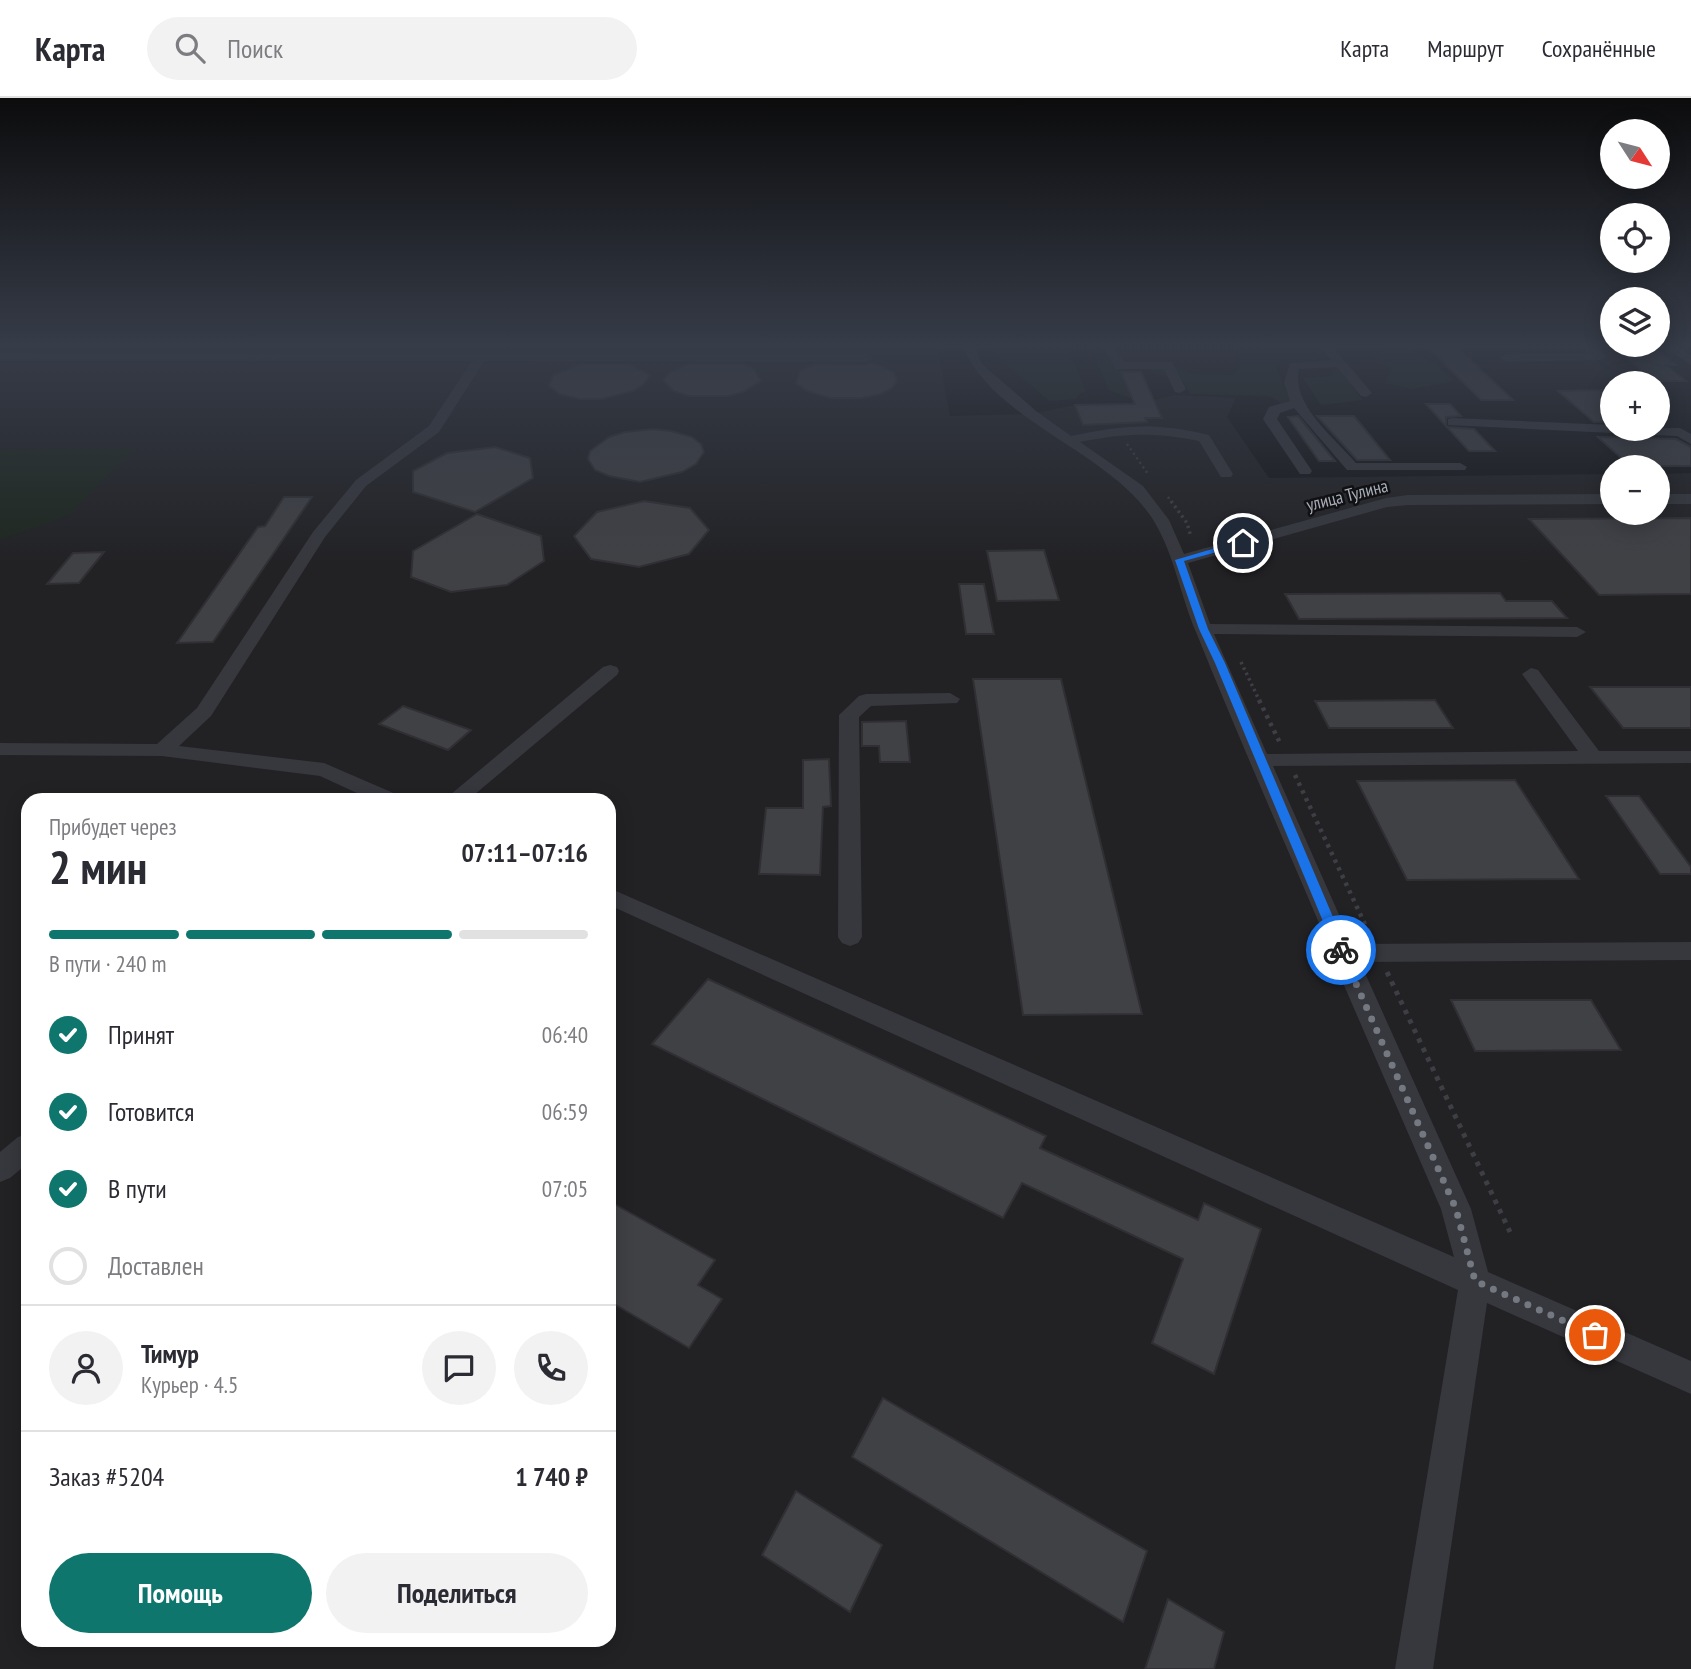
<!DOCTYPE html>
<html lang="ru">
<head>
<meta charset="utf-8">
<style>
	:root { --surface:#fff; --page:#f2f2f3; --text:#2b2b33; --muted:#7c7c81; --line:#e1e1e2; --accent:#0f766e }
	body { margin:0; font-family:"PT Sans Narrow",sans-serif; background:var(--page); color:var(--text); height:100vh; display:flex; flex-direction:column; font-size:26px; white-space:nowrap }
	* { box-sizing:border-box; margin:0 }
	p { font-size:23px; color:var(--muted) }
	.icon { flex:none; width:38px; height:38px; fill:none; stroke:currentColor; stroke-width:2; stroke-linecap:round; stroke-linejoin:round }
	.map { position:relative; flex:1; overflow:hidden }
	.panel { position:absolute; left:21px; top:695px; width:595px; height:854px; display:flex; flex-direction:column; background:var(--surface); border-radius:21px; box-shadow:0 4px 18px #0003 }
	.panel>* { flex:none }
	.needle { width:46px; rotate:126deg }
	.tools { position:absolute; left:1600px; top:21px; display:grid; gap:14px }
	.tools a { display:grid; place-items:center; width:70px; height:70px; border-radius:50%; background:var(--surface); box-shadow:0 4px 18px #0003; font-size:35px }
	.pin { position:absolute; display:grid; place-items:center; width:60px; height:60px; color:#fff; margin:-30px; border:4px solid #fff; border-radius:50%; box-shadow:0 2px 7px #0007 }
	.courier { position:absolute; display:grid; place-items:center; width:70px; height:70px; margin:-35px; border:5px solid #1a73e8; border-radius:50%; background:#fff; color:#222; box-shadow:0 2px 9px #0007 }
	.head em { font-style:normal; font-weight:800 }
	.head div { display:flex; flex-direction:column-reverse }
	.head { display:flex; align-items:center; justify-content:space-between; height:119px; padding:0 28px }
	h1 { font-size:46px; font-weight:800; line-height:52px }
	.bar { display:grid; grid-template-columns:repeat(4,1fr); gap:10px 7px; align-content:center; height:84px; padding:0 28px }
	.bar i { height:9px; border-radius:5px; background:var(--line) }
	.bar .on { background:var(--accent) }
	.bar p { grid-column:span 4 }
	.line { display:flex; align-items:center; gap:18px; padding:0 28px; border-top:2px solid var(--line) }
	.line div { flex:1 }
	.round { display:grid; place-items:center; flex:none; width:74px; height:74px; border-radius:37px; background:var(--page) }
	ol { padding:0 28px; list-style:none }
	li { display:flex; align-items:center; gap:21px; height:77px }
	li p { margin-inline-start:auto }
	li .icon { padding:7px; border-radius:50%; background:var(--accent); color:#fff; stroke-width:4 }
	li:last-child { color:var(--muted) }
	li i { width:38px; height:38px; border:4px solid var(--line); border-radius:50% }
	.action { display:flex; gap:14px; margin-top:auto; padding:14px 28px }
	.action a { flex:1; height:80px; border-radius:42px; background:var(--accent); color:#fff; font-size:28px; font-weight:800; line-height:80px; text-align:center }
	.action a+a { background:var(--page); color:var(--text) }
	header { display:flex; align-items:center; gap:42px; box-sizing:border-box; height:98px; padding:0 35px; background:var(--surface); border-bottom:2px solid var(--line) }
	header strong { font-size:33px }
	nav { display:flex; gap:38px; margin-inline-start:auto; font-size:24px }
	.search { width:490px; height:63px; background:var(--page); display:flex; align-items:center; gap:18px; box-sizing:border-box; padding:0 24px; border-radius:38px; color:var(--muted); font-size:26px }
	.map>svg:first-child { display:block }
	.built { fill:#222225; fill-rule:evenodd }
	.green { fill:#1e271f }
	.building { fill:#404145; stroke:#303034; stroke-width:2 }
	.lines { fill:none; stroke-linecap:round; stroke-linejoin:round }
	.path-far3 { stroke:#3d3f45; stroke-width:2.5; stroke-dasharray:2 3.5; stroke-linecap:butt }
	.path-far2 { stroke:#3d3f45; stroke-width:3.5; stroke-dasharray:2.5 3.5; stroke-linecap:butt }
	.path-far1 { stroke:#3d3f45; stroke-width:4.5; stroke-dasharray:3.5 5; stroke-linecap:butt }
	.path { stroke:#3d3f45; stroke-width:5; stroke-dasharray:4.5 6; stroke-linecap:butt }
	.minor { fill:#37383e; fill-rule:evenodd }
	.route { fill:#1a73e8 }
	.done { stroke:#747881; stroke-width:7; stroke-dasharray:0 12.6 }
	.labels { text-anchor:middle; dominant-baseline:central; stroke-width:5; stroke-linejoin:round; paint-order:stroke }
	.far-street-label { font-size:18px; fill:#a7adb9; stroke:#111113 }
</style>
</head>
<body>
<header>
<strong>Карта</strong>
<div class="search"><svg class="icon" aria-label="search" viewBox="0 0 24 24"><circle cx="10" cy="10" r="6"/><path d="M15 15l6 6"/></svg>Поиск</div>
<nav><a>Карта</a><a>Маршрут</a><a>Сохранённые</a></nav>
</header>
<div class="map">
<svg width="1691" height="1571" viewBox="0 0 1691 1571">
	<rect width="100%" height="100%" fill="#161618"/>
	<!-- built -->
	<path class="built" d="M728,247H937L950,318L1031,316L1075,307L1139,306L1174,297L1236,300L1227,319L1269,380L1612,376V415H1657V376L1691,375V1571H0V251H584ZM28,702H609V1542H28Z"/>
	<!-- green -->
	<g class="green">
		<polygon points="985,247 1066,247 1086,293 1079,296 1076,301 1049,303"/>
		<polygon points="1089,247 1105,247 1135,302 1109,292"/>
		<polygon points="1237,247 1313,247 1327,261 1275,266 1290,303 1281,305 1270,298 1191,296 1181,281 1153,275 1149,270 1178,270 1191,276 1233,277 1240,269"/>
		<polygon points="1357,247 1413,247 1411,253 1434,265 1454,283 1412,291 1385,285 1392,272 1371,257 1387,252 1386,247"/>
		<polygon points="1333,271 1341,271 1362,302 1321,307 1303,280 1333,278"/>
		<polygon points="135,350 69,417 0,442 0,352"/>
	</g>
	<!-- building -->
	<g class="building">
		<polygon points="1610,247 1650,247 1676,267 1665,267 1686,283 1655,283"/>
		<polygon points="1429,250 1458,250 1513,302 1481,302"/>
		<polygon points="871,264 894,274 897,283 892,290 881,296 862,300 830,300 807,293 796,285 800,273 815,266 867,267"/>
		<polygon points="580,266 629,266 650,277 643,287 633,293 602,301 580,301 559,296 549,288 553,277"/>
		<polygon points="688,266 743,266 754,271 761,283 743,294 729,298 689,298 673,293 663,282 670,274"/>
		<polygon points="1121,274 1141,274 1162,320 1145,320 1147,324 1083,327 1075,307 1135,306"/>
		<polygon points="1604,292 1612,298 1612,324 1594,324 1558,293"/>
		<polygon points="1426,306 1450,306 1461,318 1446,319 1446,328"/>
		<polygon points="1298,318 1335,363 1319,363 1288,319"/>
		<polygon points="1317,318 1354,318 1390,362 1357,362"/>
		<polygon points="1447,329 1474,331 1495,353 1469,353"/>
		<polygon points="653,331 671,333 692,339 701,346 704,354 696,366 682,374 640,384 609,378 595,372 588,361 590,353 609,339 625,334"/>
		<polygon points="1598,339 1676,341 1691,349 1691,368 1630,368"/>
		<polygon points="495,349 530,360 533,380 475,414 413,394 413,373 447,355"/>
		<polygon points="284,399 312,399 213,544 177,545 258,429 265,428"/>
		<polygon points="644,403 690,410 709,432 689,456 639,469 591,461 574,438 597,414"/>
		<polygon points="477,416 541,438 544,463 507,487 451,494 411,479 413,453"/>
		<polygon points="1691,420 1691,496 1599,497 1529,421"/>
		<polygon points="1044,452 1059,502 997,503 987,453"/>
		<polygon points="104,454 79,485 47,486 73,455"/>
		<polygon points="959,486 984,486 994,536 966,536"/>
		<polygon points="1500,495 1506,503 1552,503 1567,520 1299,521 1285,496"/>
		<polygon points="973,581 1061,581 1142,916 1023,917"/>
		<polygon points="1590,589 1691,589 1691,630 1623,630"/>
		<polygon points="1435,602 1453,630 1329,630 1315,603"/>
		<polygon points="403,608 471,632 448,652 379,626"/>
		<polygon points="906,623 910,664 880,664 879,648 862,648 862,624"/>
		<polygon points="829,661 831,708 823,709 820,777 759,776 766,710 803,710 803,662"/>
		<polygon points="1515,682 1579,781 1407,782 1357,683"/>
		<polygon points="1606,698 1639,698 1691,769 1691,776 1660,776"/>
		<polygon points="708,881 1046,1038 1040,1050 1198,1122 1204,1105 1261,1131 1214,1276 1152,1245 1183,1161 1022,1085 1003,1120 652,946"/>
		<polygon points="1451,902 1591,902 1621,952 1475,953"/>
		<polygon points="609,1103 715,1162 698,1187 722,1201 689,1250 609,1203"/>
		<polygon points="883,1300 1147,1453 1123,1524 852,1359"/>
		<polygon points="796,1393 882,1447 850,1514 762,1457"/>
		<polygon points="1168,1501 1224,1534 1214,1571 1145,1571"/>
	</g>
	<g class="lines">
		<!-- path-far3 -->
		<g class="path-far3">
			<polyline points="1127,346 1148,376"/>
			<polyline points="1168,399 1172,405"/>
		</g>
		<!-- path-far2 -->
		<g class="path-far2">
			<polyline points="1171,403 1187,425 1191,439"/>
			<polyline points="1241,564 1260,604"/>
		</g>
		<!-- path-far1 -->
		<g class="path-far1">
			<polyline points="1259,602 1281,647"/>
			<polyline points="1295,677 1370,837"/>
		</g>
		<!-- path -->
		<polyline class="path" points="1387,874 1510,1134"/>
		<!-- minor -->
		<g class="minor">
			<path d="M962,247H974L982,266L1036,313L1071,338C1123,327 1157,324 1209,337L1233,376L1231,379H1221L1199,343C1155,334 1124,335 1080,344L1143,388L1169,422L1184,456L1386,400L1408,397L1612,396V406L1408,407L1387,409L1188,465L1210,526L1577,529L1586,534L1577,539L1214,536L1267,656L1578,653L1522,576L1531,570L1538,572L1599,653H1691V665L1273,668L1352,846L1691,844V862L1360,864L1471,1111L1488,1174L1691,1263V1296L1487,1205L1433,1571H1395L1458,1192L609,807V790L1454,1159L1441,1111L1330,855L1331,853C1286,747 1239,641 1196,534C1180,497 1174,454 1152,420C1107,352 994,324 962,247Z"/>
			<polygon points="1101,247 1113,247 1124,264 1172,264 1186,291 1180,295 1175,294 1164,271 1116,271"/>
			<path d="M1319,247H1331L1372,295L1366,299L1361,298L1337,269L1299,271C1291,307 1334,339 1356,365H1460L1467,369L1465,372H1347L1294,310L1280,315L1277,321L1312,373L1310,376H1300L1263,321L1269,309L1290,303L1284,285L1290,265L1331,262Z"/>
			<polygon points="1581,247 1594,247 1606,258 1600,262 1506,264 1500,260 1506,256 1589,255"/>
			<polygon points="1663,247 1676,247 1691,257 1691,267"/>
			<polygon points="0,255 867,256 873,260 867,264 484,263 439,334 366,388 325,439 211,618 179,648 324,665 398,697 401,702 372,702 320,678 162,658 0,657 0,645 157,646 197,610 313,434 356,382 429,328 472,263 0,263"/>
			<polygon points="1453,320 1612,327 1612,331 1680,330 1691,336 1691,346 1677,338 1448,327 1448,321"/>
			<rect x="1657" y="396" width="34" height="10"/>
			<polygon points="610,567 617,569 619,573 617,577 468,702 444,702 603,569"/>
			<polygon points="950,595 960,601 957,605 871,608 859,619 862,839 858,845 850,848 842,845 838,839 839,617 859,598 866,596"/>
			<polygon points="28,1036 28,1065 10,1080 0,1084 0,1054 18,1039"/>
		</g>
	</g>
	<!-- sky -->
	<linearGradient id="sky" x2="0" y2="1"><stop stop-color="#0c0c0d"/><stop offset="0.53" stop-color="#363c48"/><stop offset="1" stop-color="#363c48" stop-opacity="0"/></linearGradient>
	<rect width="1691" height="467" fill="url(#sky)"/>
	<!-- route -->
	<polygon class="route" points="1243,442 1246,446 1184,463 1208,531 1225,565 1347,852 1341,856 1335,852 1215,565 1199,531 1175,462"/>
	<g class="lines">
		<!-- done -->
		<polyline class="done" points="1341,852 1456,1111 1475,1183 1595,1237"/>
	</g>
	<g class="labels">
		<!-- far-street labels -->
		<g class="far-street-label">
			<text transform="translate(1347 397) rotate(-14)">улица Тулина</text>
		</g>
	</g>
</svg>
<div class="tools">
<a><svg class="needle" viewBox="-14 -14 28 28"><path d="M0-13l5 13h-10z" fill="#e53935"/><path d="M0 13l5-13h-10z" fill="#7c7c81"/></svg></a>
<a><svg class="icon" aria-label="locate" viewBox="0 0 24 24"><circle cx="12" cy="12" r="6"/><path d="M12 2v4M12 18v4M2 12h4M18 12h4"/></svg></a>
<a><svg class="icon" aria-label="layers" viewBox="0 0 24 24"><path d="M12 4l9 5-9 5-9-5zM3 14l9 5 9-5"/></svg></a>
<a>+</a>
<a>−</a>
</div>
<div class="pin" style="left:1595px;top:1237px;background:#ea580c"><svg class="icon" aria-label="bag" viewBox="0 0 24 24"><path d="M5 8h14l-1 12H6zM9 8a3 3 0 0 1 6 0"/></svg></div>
<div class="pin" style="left:1243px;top:445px;background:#1f2937"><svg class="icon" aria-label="home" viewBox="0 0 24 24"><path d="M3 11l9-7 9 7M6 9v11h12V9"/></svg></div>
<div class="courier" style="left:1341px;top:852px"><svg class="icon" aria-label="bike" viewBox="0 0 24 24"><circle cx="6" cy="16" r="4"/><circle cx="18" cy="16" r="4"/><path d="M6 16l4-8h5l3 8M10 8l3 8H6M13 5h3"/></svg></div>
<section class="panel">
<div class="head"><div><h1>2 мин</h1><p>Прибудет через</p></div><em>07:11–07:16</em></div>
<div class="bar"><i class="on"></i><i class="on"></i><i class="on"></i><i></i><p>В пути · 240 m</p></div>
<ol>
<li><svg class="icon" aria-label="check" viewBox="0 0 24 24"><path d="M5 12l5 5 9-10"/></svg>Принят<p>06:40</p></li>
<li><svg class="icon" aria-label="check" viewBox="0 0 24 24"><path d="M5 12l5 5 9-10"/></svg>Готовится<p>06:59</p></li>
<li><svg class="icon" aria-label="check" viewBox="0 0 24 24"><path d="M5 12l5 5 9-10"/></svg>В пути<p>07:05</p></li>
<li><i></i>Доставлен</li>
</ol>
<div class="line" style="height:126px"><a class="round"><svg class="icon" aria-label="person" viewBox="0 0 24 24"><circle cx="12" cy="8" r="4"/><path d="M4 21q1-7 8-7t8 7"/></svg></a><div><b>Тимур</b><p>Курьер · 4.5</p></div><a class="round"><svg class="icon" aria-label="chat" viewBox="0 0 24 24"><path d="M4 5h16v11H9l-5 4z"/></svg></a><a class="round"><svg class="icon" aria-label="phone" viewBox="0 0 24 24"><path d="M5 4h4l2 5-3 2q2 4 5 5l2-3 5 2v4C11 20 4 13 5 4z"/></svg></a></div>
<div class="line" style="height:91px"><div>Заказ #5204</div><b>1 740 ₽</b></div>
<div class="action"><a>Помощь</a><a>Поделиться</a></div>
</section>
</div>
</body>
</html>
